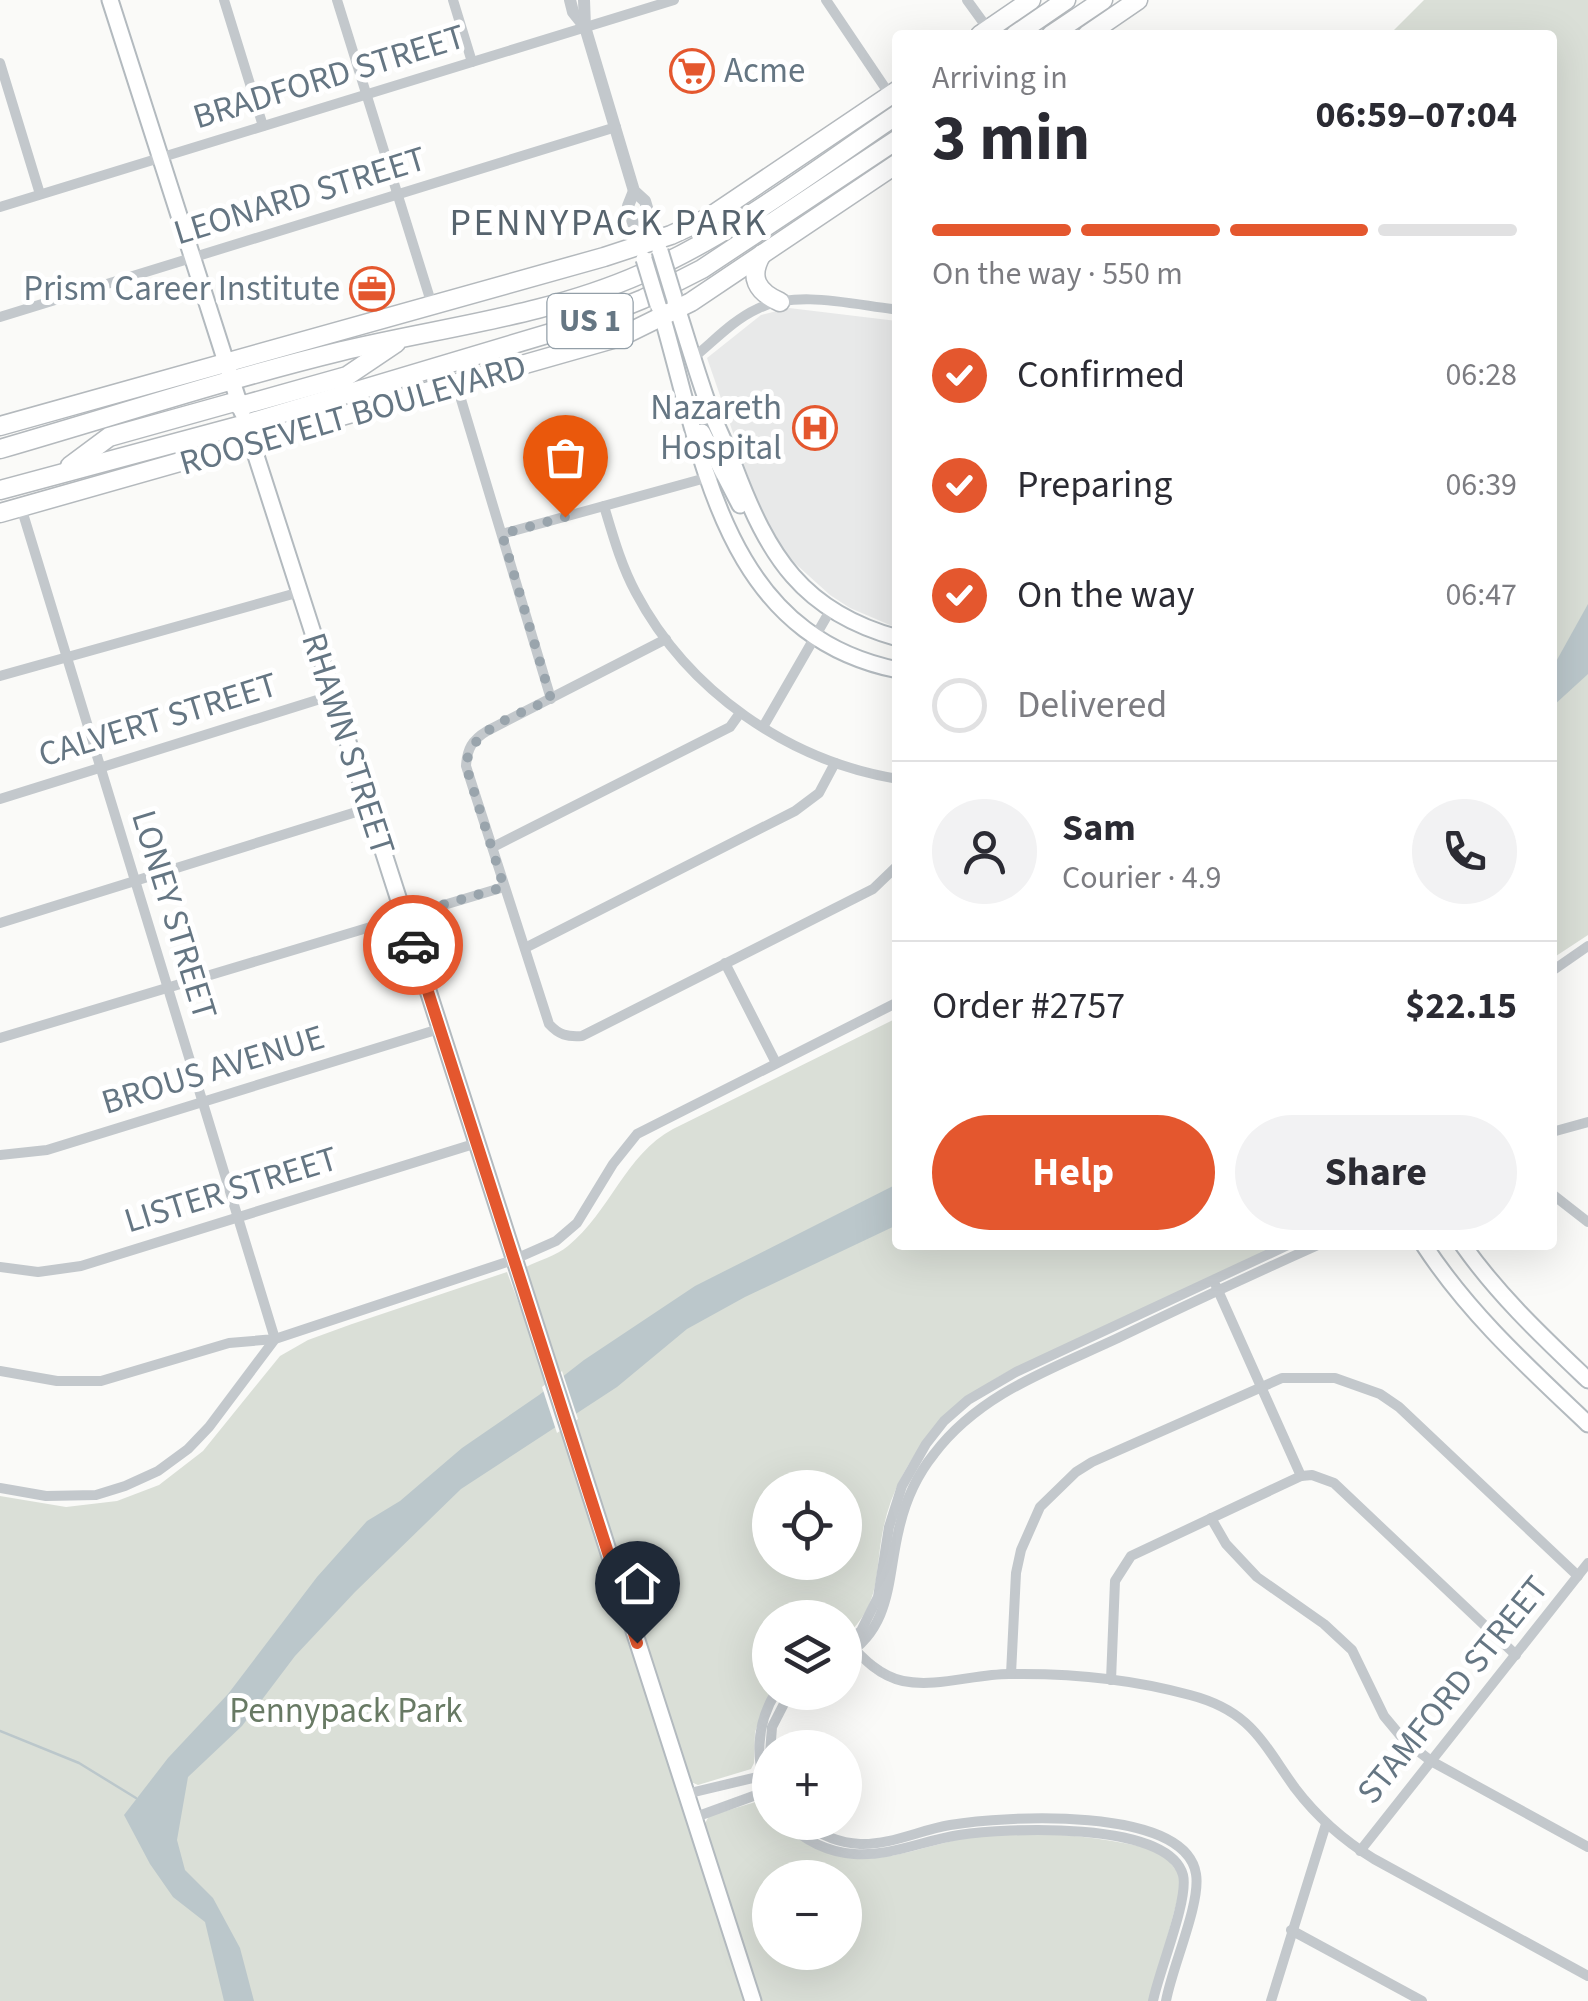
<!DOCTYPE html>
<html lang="en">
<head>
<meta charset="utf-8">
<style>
	:root { --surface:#fff; --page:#f2f2f3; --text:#2b2b33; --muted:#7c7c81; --line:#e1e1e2; --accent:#e4572e }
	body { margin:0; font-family:"Source Sans 3",sans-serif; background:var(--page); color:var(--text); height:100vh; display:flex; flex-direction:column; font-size:38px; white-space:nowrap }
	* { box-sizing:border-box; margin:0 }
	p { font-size:32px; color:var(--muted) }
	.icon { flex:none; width:55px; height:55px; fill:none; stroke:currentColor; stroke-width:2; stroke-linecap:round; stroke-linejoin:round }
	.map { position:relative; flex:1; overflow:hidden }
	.panel { position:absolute; left:892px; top:30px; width:665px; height:1220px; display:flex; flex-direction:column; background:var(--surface); border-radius:10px; box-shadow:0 10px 40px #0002 }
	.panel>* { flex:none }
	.controls { position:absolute; left:752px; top:1470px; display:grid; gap:20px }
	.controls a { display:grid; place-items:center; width:110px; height:110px; border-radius:50%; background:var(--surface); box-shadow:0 10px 40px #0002; font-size:50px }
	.pin { position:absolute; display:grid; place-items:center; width:85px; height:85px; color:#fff; margin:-102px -42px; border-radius:50% 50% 50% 0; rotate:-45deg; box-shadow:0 0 10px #0007 }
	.pin .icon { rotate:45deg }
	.courier { position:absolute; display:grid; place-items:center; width:100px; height:100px; margin:-50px; border:8px solid #e4572e; border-radius:50%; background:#fff; color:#222; box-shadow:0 2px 12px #0007 }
	.headline em { font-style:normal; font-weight:700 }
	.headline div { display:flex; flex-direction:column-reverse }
	.headline { display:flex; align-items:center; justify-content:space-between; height:170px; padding:0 40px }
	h1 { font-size:65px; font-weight:700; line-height:75px }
	.bar { display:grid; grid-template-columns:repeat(4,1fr); gap:15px 10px; align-content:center; height:120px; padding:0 40px }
	.bar i { height:12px; border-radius:8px; background:var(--line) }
	.bar .active { background:var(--accent) }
	.bar p { grid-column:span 4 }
	.line { display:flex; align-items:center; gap:25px; padding:0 40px; border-top:2px solid var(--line) }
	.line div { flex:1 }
	.round { display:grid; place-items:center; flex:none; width:105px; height:105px; border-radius:52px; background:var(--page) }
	ol { padding:0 40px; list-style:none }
	li { display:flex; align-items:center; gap:30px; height:110px }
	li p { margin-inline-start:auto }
	li .icon { padding:10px; border-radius:50%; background:var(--accent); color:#fff; stroke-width:4 }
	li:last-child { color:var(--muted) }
	li i { width:55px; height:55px; border:5px solid var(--line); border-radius:50% }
	.button { display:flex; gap:20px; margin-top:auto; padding:20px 40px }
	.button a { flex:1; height:115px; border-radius:60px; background:var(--accent); color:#fff; font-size:40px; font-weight:700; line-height:115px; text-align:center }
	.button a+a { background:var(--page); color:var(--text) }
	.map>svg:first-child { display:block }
	.built { fill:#e8e9e9 }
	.green { fill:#dadfd7; fill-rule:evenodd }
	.water { fill:#bbc7cb }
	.pier { fill:#fafaf8 }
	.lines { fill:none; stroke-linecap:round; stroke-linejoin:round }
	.stream { stroke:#bbc7cb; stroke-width:2.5 }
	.secondary-casing { stroke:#b3babf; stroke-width:19 }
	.trunk-casing { stroke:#b4b9bd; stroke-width:21 }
	.minor { stroke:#c3c8cc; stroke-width:10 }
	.tertiary { stroke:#c3c8cc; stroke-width:12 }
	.secondary { stroke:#fff; stroke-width:15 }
	.trunk { stroke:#fff; stroke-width:18 }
	.secondary-bridge-casing { stroke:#b3babf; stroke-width:19; stroke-linecap:butt }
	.secondary-bridge { stroke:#fff; stroke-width:15 }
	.done { stroke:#99a4ac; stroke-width:10; stroke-dasharray:0 18 }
	.route { stroke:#e4572e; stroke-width:12 }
	.labels { text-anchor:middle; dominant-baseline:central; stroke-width:10; stroke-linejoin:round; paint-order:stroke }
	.shield { fill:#fff; stroke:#939fa8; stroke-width:2.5 }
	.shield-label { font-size:32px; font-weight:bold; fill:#657683 }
	.poi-label { font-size:35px; fill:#657683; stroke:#fff; text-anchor:end }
	.street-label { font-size:35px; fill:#657683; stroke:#fff }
	.park-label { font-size:35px; fill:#687a64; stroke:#fff }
	.neighbourhood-label { font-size:38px; letter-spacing:2.5px; fill:#57646e; stroke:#fff }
</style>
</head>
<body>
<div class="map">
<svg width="1588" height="2001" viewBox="0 0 1588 2001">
	<rect width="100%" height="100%" fill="#fafaf8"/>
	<!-- built -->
	<polygon class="built" points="789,308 897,321 897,628 850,608 830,595 788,557 771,531 756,499 707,358 761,315"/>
	<!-- green -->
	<g class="green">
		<polygon points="1424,0 1588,0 1588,935 1553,958 1552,35 1389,35"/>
		<path d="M897,1018L898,1245H1281L1009,1371C948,1404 897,1460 883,1530C874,1575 882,1603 845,1637V1618H770V1693L755,1732L754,1763L751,1769L698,1785L691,1782L592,1480L579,1484L745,2001H0V1496L66,1507L117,1501L159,1485L203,1451L280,1356L308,1340L352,1324L507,1272L540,1360L554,1354L526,1267C539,1260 556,1256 568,1246C610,1212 625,1155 673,1129ZM770,1488H845V1562H770Z"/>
		<path d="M762,1800L770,1808V1822C799,1823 818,1852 845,1857C886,1866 943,1838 987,1835C1047,1830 1104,1837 1161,1851L1179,1874L1180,1890L1150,2001H761L704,1825L709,1816ZM770,1878H845V1952H770Z"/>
	</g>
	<!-- water -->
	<g class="water">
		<polygon points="1588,604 1588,674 1553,706 1553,667"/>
		<polygon points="897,1184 897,1225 745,1297 687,1329 617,1387 461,1489 355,1592 295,1656 242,1726 188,1777 177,1840 185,1870 213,1898 240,1948 254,2001 224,2001 205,1922 173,1897 150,1864 124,1815 168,1758 228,1694 317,1577 367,1521 400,1501 462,1448 539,1395 584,1360 695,1286"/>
	</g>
	<!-- pier -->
	<polygon class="pier" points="562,1371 578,1419 557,1433 542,1387"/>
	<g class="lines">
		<!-- stream -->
		<polyline class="stream" points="0,1731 79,1763 136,1798"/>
		<!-- secondary casing -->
		<g class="secondary-casing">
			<g id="secondary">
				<polyline points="110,0 242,412"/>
				<path d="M675,301C686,336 696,370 708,404C716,426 727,446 735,468C768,555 802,612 898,638"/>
				<path d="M660,309C703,452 720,634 898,670"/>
				<polyline points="702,432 740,505"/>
				<polyline points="249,434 753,2001"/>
				<path d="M1424,1245C1469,1314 1529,1368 1588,1424"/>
				<path d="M1463,1245C1499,1296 1543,1337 1588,1380"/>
			</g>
		</g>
		<!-- trunk casing -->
		<g class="trunk-casing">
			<g id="trunk">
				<polyline points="980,35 1031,0"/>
				<polyline points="1015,35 1066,0"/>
				<polyline points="1051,35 1103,0"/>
				<polyline points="1087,35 1138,0"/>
				<path d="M762,254C748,277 757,292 780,302"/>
				<polyline points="240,406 347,376 396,343"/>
				<polyline points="0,426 604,257 671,235 708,218 898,90"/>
				<path d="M0,449C114,416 227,379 342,351C442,327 546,316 641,274C733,234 815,170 898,114"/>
				<polyline points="70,466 109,437 238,401"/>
				<polyline points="0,490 246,424 584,323 643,299 702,269 898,139"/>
				<polyline points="0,513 620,337 691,302 898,163"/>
			</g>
		</g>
		<!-- minor -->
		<g class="minor">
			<polyline points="224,0 263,126"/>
			<polyline points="337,0 432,305"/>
			<polyline points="453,0 472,62"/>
			<polyline points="826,0 890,95"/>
			<polyline points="967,0 988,29"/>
			<polyline points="0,63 40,194"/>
			<polyline points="0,207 674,0"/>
			<polyline points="0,317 616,127"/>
			<path d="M693,358C713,342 733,320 757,309C795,290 851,304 892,309"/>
			<polyline points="457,386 551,699"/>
			<path d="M604,506C613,536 621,565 636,593C688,691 788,761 898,779"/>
			<polyline points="502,534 713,476"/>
			<path d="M666,639L487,731C472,740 467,749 466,766L549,1024C559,1035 567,1037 582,1036L873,889L898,865"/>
			<polyline points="0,676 300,592"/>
			<polyline points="763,727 831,609"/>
			<polyline points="0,799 333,695"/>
			<polyline points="493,847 730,727 740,713"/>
			<polyline points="0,923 369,808"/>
			<polyline points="525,948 795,811 819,793 835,763"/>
			<polyline points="725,963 776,1063"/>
			<polyline points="1552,971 1588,946"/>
			<polyline points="0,1038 504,887"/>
			<polyline points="1552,1132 1588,1122"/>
			<polyline points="0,1155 47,1150 439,1029"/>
			<polyline points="1552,1194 1588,1222"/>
			<polyline points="0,1267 38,1272 81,1266 477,1143"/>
			<polyline points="1216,1286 1301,1476 1312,1475 1334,1483 1516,1655"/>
			<polyline points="0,1371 57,1381 101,1381 229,1343 275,1339 21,507"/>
			<polyline points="0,1488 46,1496 96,1495 125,1486 158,1471 188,1449 209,1427 275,1339 513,1260 556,1241 577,1223 613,1164 637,1134 898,1002"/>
			<polyline points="1211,1518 1226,1544 1257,1577 1324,1624 1352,1650 1384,1716 1404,1740 1431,1761 1588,1847"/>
			<path d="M848,1642C863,1659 880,1676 903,1681C936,1688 975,1674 1009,1674C1069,1673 1132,1679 1190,1695C1251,1711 1262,1742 1295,1788C1317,1817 1343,1840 1374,1859L1588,1976"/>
			<polyline points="845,1643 861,1631 878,1597 889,1527 902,1486 926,1444 944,1421 968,1400 1016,1372 1288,1245"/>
			<path d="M845,1656C893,1626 887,1577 899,1529C905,1502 917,1475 934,1454C980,1393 1052,1369 1118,1338C1184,1306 1251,1275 1318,1245"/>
			<polyline points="1011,1674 1016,1573 1021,1550 1040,1507 1076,1472 1092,1462 1282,1378 1335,1378 1380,1394 1399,1407 1578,1576"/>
			<polyline points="1111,1680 1115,1581 1131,1556 1301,1476"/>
			<polyline points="770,1753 772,1727 790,1692"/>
			<polyline points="686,1794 770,1774"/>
			<path d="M770,1797C755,1763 755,1725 776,1692"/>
			<polyline points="693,1818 770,1790"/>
			<path d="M786,1822C805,1841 828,1852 854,1854C889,1857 925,1840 959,1835C1004,1828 1168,1820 1183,1875C1189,1899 1159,1971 1153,2001"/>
			<path d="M803,1822C820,1835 839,1843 860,1844C891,1845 920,1830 950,1825C1002,1816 1185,1805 1196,1874C1201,1903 1172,1967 1166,2001"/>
			<polyline points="1360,1851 1588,1563"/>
			<polyline points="1291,1930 1422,2001"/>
			<polyline points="1271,2001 1326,1824"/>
		</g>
		<!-- tertiary -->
		<g class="tertiary">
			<polyline points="570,0 573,12 585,27"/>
			<polyline points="584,0 585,27 634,191 645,201 657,241"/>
			<polyline points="634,191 628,206 640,246"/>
		</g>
		<!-- secondary -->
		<use href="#secondary" class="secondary"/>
		<!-- trunk -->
		<use href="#trunk" class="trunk"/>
		<!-- secondary-bridge casing -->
		<g class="secondary-bridge-casing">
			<g id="secondary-bridge">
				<polyline points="660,251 674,297"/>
				<polyline points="644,259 658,305"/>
			</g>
		</g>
		<!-- secondary-bridge -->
		<use href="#secondary-bridge" class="secondary-bridge"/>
	</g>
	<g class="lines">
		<!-- done -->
		<path class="done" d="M413,945L404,916L504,887L466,766C470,727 520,715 551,699L502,534L565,517"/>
		<!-- route -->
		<polyline class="route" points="413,945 637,1643"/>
	</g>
	<!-- icons -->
	<defs>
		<g id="supermarket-ring" transform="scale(2.25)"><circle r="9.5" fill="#fff" stroke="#e4572e" stroke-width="1.5"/><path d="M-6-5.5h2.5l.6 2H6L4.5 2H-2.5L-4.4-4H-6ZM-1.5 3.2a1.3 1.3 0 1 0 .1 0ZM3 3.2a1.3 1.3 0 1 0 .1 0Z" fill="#e4572e"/></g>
		<g id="office-ring" transform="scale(2.25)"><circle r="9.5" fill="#fff" stroke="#e4572e" stroke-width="1.5"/><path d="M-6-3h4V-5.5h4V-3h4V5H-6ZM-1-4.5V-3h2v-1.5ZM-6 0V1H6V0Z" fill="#e4572e"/></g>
		<g id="hospital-ring" transform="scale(2.25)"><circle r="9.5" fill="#fff" stroke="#e4572e" stroke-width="1.5"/><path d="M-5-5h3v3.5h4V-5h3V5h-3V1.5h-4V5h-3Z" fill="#e4572e"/></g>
	</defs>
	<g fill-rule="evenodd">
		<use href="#supermarket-ring" x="692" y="71"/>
		<use href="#office-ring" x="372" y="289"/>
		<use href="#hospital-ring" x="815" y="428"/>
	</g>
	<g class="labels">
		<!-- shield labels -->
		<rect class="shield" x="547.5" y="294" width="85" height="54" rx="8"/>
		<g class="shield-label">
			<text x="590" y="321">US 1</text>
		</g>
		<!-- poi labels -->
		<g class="poi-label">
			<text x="724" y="71" text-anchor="start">Acme</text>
			<text x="340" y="289">Prism Career Institute</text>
			<text x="782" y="408">Nazareth<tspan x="782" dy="40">Hospital</tspan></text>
		</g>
		<!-- street labels -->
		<g class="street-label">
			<text transform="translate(329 77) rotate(-17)">BRADFORD STREET</text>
			<text transform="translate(300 196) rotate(-17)">LEONARD STREET</text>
			<text transform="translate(353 415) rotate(-16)">ROOSEVELT BOULEVARD</text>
			<text transform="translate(158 720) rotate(-17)">CALVERT STREET</text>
			<text transform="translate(348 744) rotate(72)">RHAWN STREET</text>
			<text transform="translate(174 915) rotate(73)">LONEY STREET</text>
			<text transform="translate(213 1070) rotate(-17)">BROUS AVENUE</text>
			<text transform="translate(231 1190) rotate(-17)">LISTER STREET</text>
			<text transform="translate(1453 1690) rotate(-51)">STAMFORD STREET</text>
		</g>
		<!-- park labels -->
		<g class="park-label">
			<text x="346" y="1711">Pennypack Park</text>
		</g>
		<!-- neighbourhood labels -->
		<g class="neighbourhood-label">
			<text x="609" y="223">PENNYPACK PARK</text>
		</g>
	</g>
</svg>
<div class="controls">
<a><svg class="icon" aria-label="locate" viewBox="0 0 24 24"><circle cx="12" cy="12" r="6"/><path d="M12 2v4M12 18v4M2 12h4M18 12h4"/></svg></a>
<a><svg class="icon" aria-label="layers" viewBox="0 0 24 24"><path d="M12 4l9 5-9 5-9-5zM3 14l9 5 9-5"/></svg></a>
<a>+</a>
<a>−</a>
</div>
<div class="pin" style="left:565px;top:517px;background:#ea580c"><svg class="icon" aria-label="bag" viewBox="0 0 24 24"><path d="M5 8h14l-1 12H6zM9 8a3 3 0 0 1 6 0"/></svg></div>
<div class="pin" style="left:637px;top:1643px;background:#1f2937"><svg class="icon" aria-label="home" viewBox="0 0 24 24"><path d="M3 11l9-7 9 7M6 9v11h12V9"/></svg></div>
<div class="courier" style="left:413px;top:945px"><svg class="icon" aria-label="car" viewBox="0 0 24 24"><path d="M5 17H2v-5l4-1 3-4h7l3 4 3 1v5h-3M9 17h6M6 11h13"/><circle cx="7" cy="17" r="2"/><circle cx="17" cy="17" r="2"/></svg></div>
<section class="panel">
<div class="headline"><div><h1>3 min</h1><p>Arriving in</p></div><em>06:59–07:04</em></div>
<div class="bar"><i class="active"></i><i class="active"></i><i class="active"></i><i></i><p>On the way · 550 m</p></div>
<ol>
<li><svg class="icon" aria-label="check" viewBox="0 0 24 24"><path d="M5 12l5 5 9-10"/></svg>Confirmed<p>06:28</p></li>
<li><svg class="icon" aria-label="check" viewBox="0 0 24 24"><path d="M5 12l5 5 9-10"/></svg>Preparing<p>06:39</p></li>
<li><svg class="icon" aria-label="check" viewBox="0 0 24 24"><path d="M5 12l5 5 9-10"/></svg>On the way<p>06:47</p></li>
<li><i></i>Delivered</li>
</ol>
<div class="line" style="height:180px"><a class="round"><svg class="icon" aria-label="person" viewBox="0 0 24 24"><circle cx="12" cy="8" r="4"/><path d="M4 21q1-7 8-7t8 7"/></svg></a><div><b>Sam</b><p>Courier · 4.9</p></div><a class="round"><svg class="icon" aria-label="phone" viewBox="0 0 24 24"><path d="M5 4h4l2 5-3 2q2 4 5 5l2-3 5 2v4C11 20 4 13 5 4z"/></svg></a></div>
<div class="line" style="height:130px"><div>Order #2757</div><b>$22.15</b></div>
<div class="button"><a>Help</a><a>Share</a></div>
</section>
</div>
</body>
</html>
